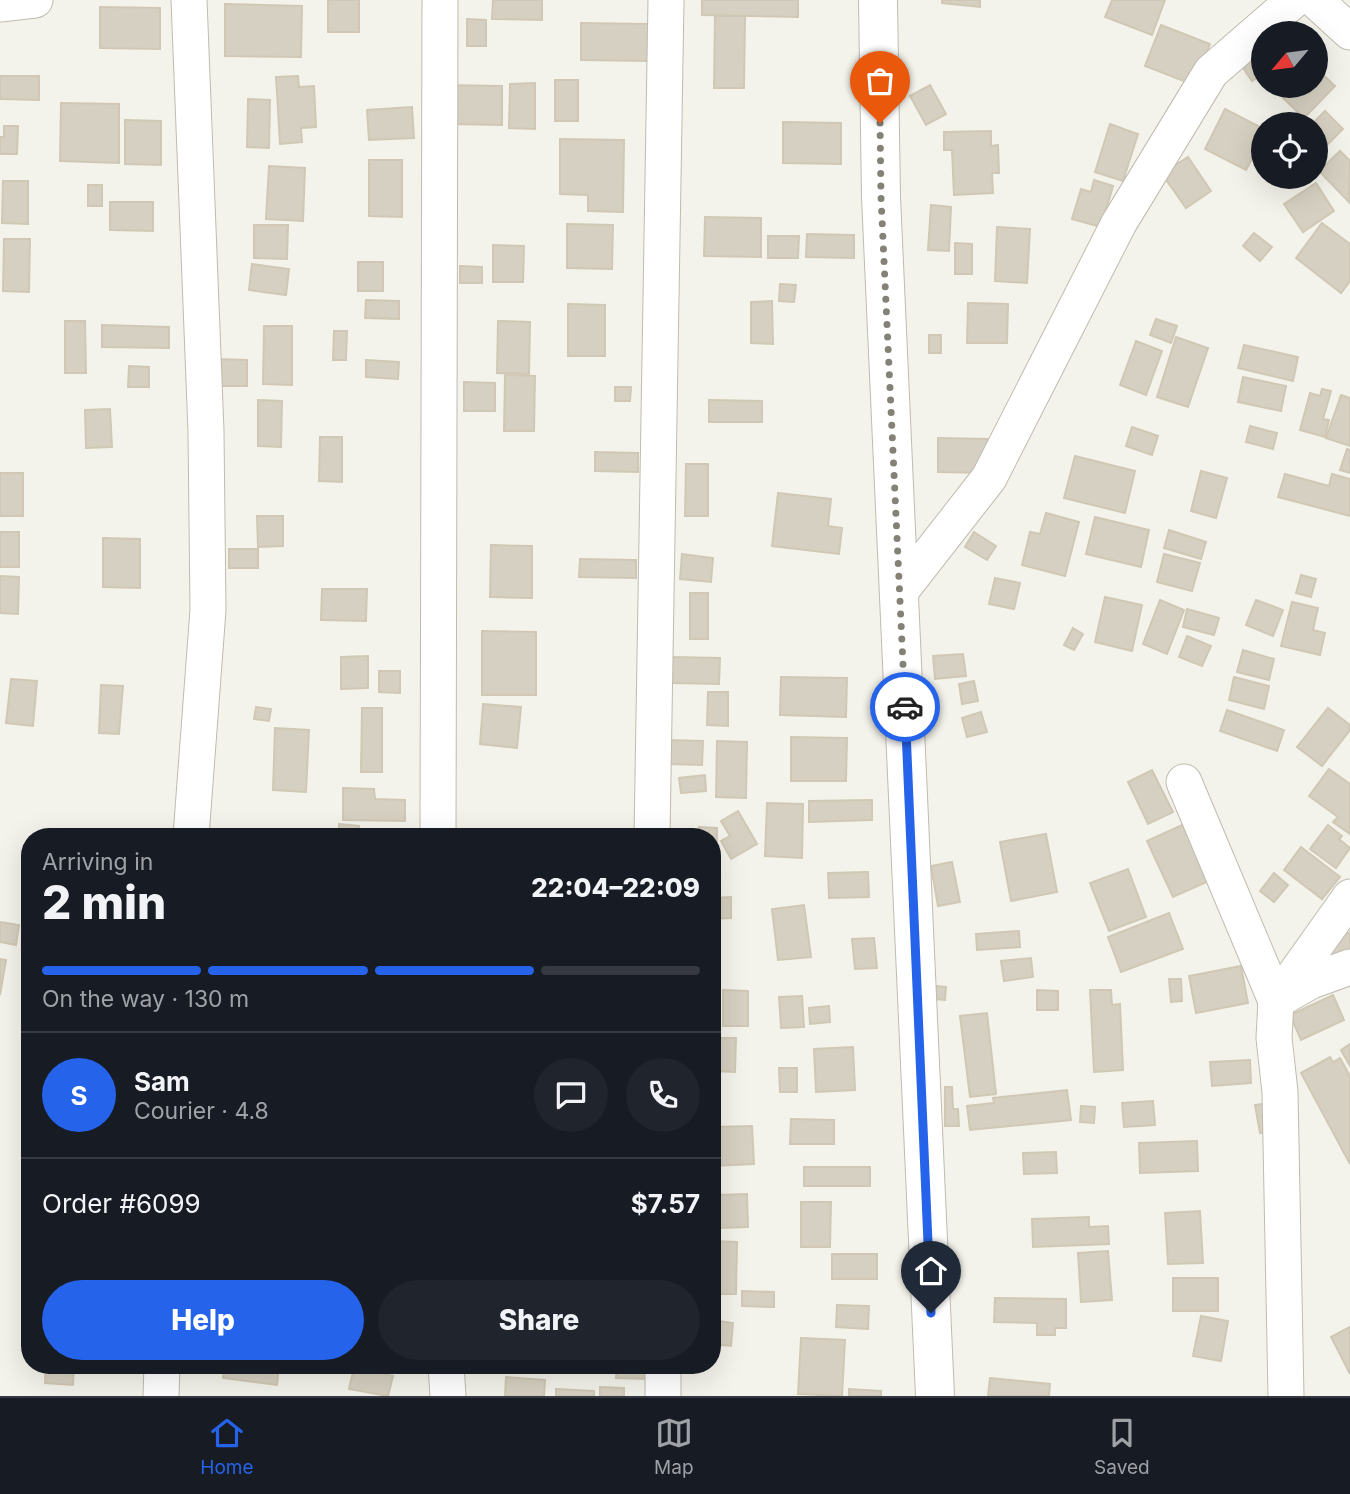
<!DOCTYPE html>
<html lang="en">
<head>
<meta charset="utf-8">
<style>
	:root { --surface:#171b24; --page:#20242c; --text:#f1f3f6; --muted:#9ea1a6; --line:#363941; --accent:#2563eb }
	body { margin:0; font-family:Inter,sans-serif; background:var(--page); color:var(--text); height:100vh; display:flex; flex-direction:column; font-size:26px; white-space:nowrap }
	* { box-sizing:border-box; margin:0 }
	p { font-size:23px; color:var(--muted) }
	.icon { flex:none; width:38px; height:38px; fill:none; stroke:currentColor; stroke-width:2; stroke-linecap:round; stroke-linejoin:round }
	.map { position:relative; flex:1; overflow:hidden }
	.sheet { position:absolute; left:21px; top:828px; width:700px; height:546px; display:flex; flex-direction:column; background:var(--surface); border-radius:28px; box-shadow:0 7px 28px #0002 }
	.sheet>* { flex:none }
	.needle { width:46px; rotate:241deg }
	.controls { position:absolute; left:1251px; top:21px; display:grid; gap:14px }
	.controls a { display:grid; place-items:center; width:77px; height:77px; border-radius:50%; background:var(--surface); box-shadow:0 7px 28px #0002; font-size:35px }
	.pin { position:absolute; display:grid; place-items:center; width:60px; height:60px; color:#fff; margin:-72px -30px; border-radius:50% 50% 50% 0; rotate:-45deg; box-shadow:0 0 7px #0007 }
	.pin .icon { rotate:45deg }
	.courier { position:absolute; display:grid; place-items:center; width:70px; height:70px; margin:-35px; border:5px solid #2563eb; border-radius:50%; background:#fff; color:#222; box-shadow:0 2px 9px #0007 }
	.summary em { font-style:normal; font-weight:800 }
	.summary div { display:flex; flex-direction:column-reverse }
	.summary { display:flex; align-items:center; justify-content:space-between; height:119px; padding:0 21px }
	h1 { font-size:46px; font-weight:800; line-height:52px }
	.bar { display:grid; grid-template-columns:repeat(4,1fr); gap:10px 7px; align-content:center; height:84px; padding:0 21px }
	.bar i { height:9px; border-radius:5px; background:var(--line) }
	.bar .current { background:var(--accent) }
	.bar p { grid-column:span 4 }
	.line { display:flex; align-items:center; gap:18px; padding:0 21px; border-top:2px solid var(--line) }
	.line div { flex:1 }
	.round { display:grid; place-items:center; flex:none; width:74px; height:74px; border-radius:37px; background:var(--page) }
	.primary-button { display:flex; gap:14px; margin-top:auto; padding:14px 21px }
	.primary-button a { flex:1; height:80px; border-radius:42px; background:var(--accent); color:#fff; font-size:28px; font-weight:800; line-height:80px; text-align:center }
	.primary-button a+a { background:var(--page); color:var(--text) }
	.tabs { display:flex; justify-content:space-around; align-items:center; height:98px; border-top:2px solid var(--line); background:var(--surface); font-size:19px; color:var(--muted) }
	.tabs a { display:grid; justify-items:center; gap:4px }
	.tabs .current { color:var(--accent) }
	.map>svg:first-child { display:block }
	.building { fill:#d5d0c1; stroke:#d0c8b4; stroke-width:2 }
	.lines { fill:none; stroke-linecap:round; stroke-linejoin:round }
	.minor-casing { stroke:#c0bbae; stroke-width:37 }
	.tertiary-casing { stroke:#c0bbae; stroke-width:40 }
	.minor { stroke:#fff; stroke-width:35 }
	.tertiary { stroke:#fff; stroke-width:38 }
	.done { stroke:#848177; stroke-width:7; stroke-dasharray:0 12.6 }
	.route { stroke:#2563eb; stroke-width:9 }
</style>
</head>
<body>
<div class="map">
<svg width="1350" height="1396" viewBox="0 0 1350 1396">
	<rect width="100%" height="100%" fill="#f4f3eb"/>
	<!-- building -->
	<g class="building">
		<rect x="328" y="0" width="31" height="32"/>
		<polygon points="493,0 542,0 542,20 492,19"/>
		<polygon points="702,0 798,0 798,17 702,15"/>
		<polygon points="942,0 980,0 980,7 942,3"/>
		<polygon points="1112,0 1165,0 1152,35 1105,17"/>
		<polygon points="225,4 302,6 301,57 225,56"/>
		<polygon points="100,7 160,8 160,49 100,48"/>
		<polygon points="715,16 745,16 744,88 714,88"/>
		<polygon points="467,19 486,20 486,46 467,46"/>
		<polygon points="581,23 649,24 649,61 581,60"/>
		<polygon points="1161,25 1210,44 1194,85 1145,66"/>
		<polygon points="1264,41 1264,73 1252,81 1237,59"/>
		<polygon points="1316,68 1335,86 1304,118 1283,98 1295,86 1316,86"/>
		<polygon points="0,76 39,76 39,100 0,99"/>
		<polygon points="298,76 299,87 314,86 316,127 301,128 302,142 280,144 276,77"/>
		<rect x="555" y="80" width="23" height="41"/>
		<polygon points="535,83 535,129 509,128 510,84"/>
		<polygon points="447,85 502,86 502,125 447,124"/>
		<polygon points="930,85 946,114 926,125 910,96"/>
		<polygon points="248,99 270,100 269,148 247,147"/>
		<polygon points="61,103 119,104 119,163 60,161"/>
		<polygon points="412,107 414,138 369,140 367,110"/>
		<polygon points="1225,109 1264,129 1264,137 1246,170 1205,149"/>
		<polygon points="1325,111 1343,129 1316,156 1316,124 1312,124"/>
		<polygon points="125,120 161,121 161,165 125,164"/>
		<polygon points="783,122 841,123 841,164 783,163"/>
		<polygon points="1110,124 1138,134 1123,181 1095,172"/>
		<polygon points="4,126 18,126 17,154 0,154 0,137 4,137"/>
		<polygon points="991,131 991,146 998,145 999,173 992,173 993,193 954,195 952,150 944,150 944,132"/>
		<polygon points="560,139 624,140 623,212 588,211 588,195 560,194"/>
		<polygon points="1340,151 1350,161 1349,202 1319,171"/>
		<polygon points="1188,157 1211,191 1186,208 1162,174"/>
		<polygon points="369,160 402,160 402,217 369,216"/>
		<polygon points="269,166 305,168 303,221 266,219"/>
		<polygon points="1094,180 1113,186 1101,227 1072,219 1081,189 1091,192"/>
		<polygon points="3,181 28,181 28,224 2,223"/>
		<polygon points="1316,183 1334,211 1303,232 1284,204"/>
		<rect x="88" y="185" width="14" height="21"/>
		<polygon points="110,202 153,202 153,231 110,230"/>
		<polygon points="931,205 951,207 949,251 928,250"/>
		<polygon points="705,217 761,218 761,257 704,256"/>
		<polygon points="1322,223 1350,244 1350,281 1341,293 1296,258"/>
		<polygon points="567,224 613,225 612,269 567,268"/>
		<polygon points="254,225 288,225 287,259 254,258"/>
		<polygon points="997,227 1030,229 1027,283 995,281"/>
		<polygon points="1254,233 1272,247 1260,261 1243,246"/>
		<polygon points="807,234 854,235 854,258 806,257"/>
		<polygon points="768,236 799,236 798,258 768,258"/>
		<polygon points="4,239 30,239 29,292 3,291"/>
		<polygon points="955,243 972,244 972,274 955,274"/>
		<polygon points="493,245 524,246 523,282 493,282"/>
		<rect x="358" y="262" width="25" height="29"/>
		<polygon points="252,264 289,269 286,295 249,290"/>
		<polygon points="460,266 482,267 482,283 460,283"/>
		<polygon points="780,284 796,285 794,302 779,301"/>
		<polygon points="366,300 399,301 399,319 365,318"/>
		<polygon points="772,301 773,344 751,343 751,302"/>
		<polygon points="968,303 1008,304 1007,343 967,343"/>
		<polygon points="568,304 605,305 605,356 568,356"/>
		<polygon points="1156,319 1177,326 1171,343 1150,335"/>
		<polygon points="65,321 85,321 86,373 65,373"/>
		<polygon points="498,321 530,322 529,374 497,373"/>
		<polygon points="102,325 169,327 169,348 102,347"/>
		<polygon points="264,326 292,326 292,385 263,384"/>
		<polygon points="334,331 347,331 346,360 333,360"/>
		<rect x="929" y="335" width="12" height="18"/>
		<polygon points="1176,337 1208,348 1188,407 1157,397"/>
		<polygon points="1136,341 1162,351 1146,395 1120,385"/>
		<polygon points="1244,345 1298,357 1293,381 1238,368"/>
		<polygon points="214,359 247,360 247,386 213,386"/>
		<polygon points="366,360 399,362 398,379 366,377"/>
		<polygon points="129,366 149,367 149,387 128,387"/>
		<polygon points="505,375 535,376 534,431 504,431"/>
		<polygon points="1243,377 1286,386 1281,411 1238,402"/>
		<polygon points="464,382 495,383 495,411 464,411"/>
		<polygon points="615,387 631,387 630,401 615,401"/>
		<polygon points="1322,389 1331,391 1323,419 1329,420 1325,437 1300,430 1310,393 1320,396"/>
		<polygon points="1341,395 1350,398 1350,446 1326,438"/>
		<polygon points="258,400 282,401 281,447 258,446"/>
		<polygon points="709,400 762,401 762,422 709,422"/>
		<polygon points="110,409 112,447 86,448 85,410"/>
		<polygon points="1250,426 1277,433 1273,449 1246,442"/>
		<polygon points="1132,427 1158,436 1152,455 1126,446"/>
		<polygon points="320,437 342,437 342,482 319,481"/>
		<polygon points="938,438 987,439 987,473 938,472"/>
		<polygon points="1347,449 1350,450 1350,473 1340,470"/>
		<polygon points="595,452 638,453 638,472 595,471"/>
		<polygon points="1075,456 1135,471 1125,513 1064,498"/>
		<polygon points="686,464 708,464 708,516 685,516"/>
		<polygon points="1201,471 1227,478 1216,518 1191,511"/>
		<rect x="0" y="473" width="23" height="43"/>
		<polygon points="1285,474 1329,486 1332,474 1350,479 1350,516 1278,497"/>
		<polygon points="778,493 831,499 828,526 842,528 839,554 772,546"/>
		<polygon points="1046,513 1079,522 1065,576 1022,565 1030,532 1040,534"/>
		<polygon points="257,516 283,516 283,546 258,547"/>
		<polygon points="1095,517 1149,530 1141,567 1086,554"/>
		<polygon points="1169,530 1206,542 1201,559 1164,548"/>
		<rect x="0" y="532" width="19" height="35"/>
		<polygon points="974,532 996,546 987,560 965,547"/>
		<polygon points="103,538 140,539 140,588 103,587"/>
		<polygon points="491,545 532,546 532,598 490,597"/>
		<rect x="229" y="549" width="29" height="19"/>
		<polygon points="682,554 713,558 711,582 680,579"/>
		<polygon points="1164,554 1200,563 1192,591 1157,582"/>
		<polygon points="580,559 636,560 636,578 579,577"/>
		<polygon points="1301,575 1316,579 1311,597 1296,593"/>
		<polygon points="0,576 19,577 18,614 0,613"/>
		<polygon points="995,578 1020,583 1014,609 989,604"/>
		<polygon points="322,589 367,589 366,621 321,620"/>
		<rect x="690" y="593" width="18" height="46"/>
		<polygon points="1105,597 1142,605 1132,651 1095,642"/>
		<polygon points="1160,600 1184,610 1167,654 1143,644"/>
		<polygon points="1256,600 1283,610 1273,636 1246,625"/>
		<polygon points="1292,602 1318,608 1313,630 1325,633 1320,655 1281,646"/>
		<polygon points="1187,609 1219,618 1214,635 1183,627"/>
		<polygon points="1073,628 1083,634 1074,650 1064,645"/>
		<polygon points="482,631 536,632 536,695 482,695"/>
		<polygon points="1187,636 1211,646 1202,666 1179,657"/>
		<polygon points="1243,650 1274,659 1269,680 1237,672"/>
		<polygon points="963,654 966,676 935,679 933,656"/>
		<polygon points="368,656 368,688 341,689 341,657"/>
		<polygon points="671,657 720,658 719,684 671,683"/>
		<polygon points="379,671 400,671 400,693 379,692"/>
		<polygon points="781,677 847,678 846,717 780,715"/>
		<polygon points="1234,677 1269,686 1264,709 1229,700"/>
		<polygon points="11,679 37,681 33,726 6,723"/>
		<polygon points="974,681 978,701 962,704 959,684"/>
		<polygon points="101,685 123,686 119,734 99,733"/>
		<polygon points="708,692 728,692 728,726 707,725"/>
		<polygon points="483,704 521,707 517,748 480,744"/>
		<polygon points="256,707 271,709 269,721 254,719"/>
		<polygon points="362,708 382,708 382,772 361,772"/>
		<polygon points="1328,708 1350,725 1350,730 1322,766 1297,747"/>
		<polygon points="1227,710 1284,730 1277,751 1220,731"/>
		<polygon points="981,712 987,732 967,737 962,718"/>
		<polygon points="275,728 309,730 306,792 273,790"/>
		<polygon points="791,737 847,738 846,781 791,781"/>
		<polygon points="667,740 703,741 702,765 667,764"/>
		<polygon points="717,741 747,742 746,798 716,797"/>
		<polygon points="1329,769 1350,784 1350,834 1333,822 1338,817 1309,796"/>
		<polygon points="1152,770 1173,812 1148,824 1128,782"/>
		<polygon points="705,775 706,791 681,793 679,778"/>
		<polygon points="343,788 374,789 375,799 405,800 405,821 343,820"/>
		<polygon points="872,800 872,820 809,822 809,801"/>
		<polygon points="767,803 803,804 802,858 765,856"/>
		<polygon points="738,811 757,844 731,859 721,841 730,836 721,821"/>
		<polygon points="1193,820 1220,876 1173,897 1147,841"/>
		<polygon points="339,824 359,826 358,836 339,836"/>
		<polygon points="1328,825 1342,836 1339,839 1350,848 1336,868 1310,849"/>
		<polygon points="699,827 717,828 716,878 712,878 712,836 699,836"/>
		<polygon points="595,830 595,836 569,836 569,832"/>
		<rect x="257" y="833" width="30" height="3"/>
		<polygon points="1046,834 1057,892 1011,901 1000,842"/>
		<polygon points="1301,847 1340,877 1322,899 1284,870"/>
		<polygon points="952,862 960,902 938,906 931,866"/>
		<polygon points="1128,869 1146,917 1109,931 1090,883"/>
		<polygon points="868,872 869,897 829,898 828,873"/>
		<polygon points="1274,873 1288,885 1274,902 1260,891"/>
		<polygon points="731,897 731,918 712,919 712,898"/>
		<polygon points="804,905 811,957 778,960 772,909"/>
		<polygon points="1169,913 1183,949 1121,972 1108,937"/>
		<polygon points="0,922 19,925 16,945 0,942"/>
		<polygon points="1019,931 1020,947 977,950 976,934"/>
		<polygon points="1350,932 1350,953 1321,967 1313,950"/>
		<polygon points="874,938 877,968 855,969 852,939"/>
		<polygon points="1031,958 1033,977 1004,981 1001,961"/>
		<polygon points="0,959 6,960 0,995"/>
		<polygon points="1241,966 1248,1003 1196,1013 1189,976"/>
		<polygon points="1169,979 1181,979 1182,1001 1171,1002"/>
		<polygon points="936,986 946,987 945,1000 935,999"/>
		<polygon points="723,990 748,991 748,1026 723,1026"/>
		<polygon points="1037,990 1058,991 1058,1010 1037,1010"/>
		<polygon points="1090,990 1111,990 1112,1005 1120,1004 1123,1070 1094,1072"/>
		<polygon points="1333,995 1344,1020 1301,1040 1290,1015"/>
		<polygon points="802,996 804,1027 781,1028 779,997"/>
		<polygon points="829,1006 830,1022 810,1024 809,1008"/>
		<polygon points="987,1013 996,1094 970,1097 960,1016"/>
		<polygon points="712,1038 736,1038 735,1072 712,1071"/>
		<polygon points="1350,1044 1350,1066 1341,1050"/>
		<polygon points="853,1047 855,1090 816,1092 814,1049"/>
		<polygon points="1330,1057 1333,1062 1340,1058 1350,1076 1350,1164 1301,1073"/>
		<polygon points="1250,1060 1251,1083 1212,1086 1210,1062"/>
		<polygon points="779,1068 797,1068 797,1092 780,1092"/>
		<polygon points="945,1087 952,1087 953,1109 958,1109 959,1126 945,1126"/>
		<polygon points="1067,1090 1071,1120 970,1130 967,1106 994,1103 993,1098"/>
		<polygon points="1153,1101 1155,1125 1124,1127 1122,1103"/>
		<polygon points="1273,1102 1277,1130 1260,1133 1255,1105"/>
		<polygon points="1081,1106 1095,1107 1094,1123 1080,1122"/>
		<polygon points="791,1119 834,1120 834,1144 790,1144"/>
		<polygon points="752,1126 754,1164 712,1166 712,1127"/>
		<polygon points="1197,1141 1198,1171 1140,1173 1139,1143"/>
		<polygon points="1056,1152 1057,1173 1024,1174 1023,1153"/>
		<rect x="804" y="1167" width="66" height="19"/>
		<polygon points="747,1194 748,1227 719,1228 717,1195"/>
		<polygon points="801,1202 831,1202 830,1247 801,1247"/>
		<polygon points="1200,1211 1203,1263 1168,1264 1165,1213"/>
		<polygon points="1089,1217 1089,1227 1108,1226 1109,1244 1033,1247 1032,1219"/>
		<polygon points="712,1241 737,1242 736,1294 712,1294"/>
		<polygon points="1108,1251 1112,1300 1081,1302 1078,1253"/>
		<rect x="832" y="1254" width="45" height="25"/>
		<rect x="1173" y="1278" width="45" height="33"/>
		<polygon points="742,1291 774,1292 774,1307 742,1306"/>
		<polygon points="995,1298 1066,1299 1066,1328 1055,1328 1055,1335 1037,1335 1037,1323 994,1322"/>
		<polygon points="837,1305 869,1306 868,1329 836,1327"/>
		<polygon points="1201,1316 1228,1321 1221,1361 1193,1356"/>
		<polygon points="712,1320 733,1323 731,1346 712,1344"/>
		<polygon points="1350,1327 1350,1374 1331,1337"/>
		<polygon points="801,1338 845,1340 842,1396 798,1394"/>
		<polygon points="46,1365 74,1365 73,1385 45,1383"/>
		<polygon points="225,1365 279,1365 277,1385 223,1378"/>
		<polygon points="617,1365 649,1365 648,1379 616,1378"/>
		<polygon points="354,1367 393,1376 388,1396 349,1389"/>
		<polygon points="506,1377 545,1380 544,1396 505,1396"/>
		<polygon points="990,1378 1050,1384 1049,1396 988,1396"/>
		<polygon points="600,1387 624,1388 624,1396 600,1396"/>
		<polygon points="556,1389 594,1391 594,1396 556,1396"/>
		<polygon points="849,1389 881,1391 881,1396 849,1396"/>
	</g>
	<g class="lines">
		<!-- minor casing -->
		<g class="minor-casing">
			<g id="minor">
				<polyline points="189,0 206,431 208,610 191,836"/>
				<polyline points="1315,0 1350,32"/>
				<polyline points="0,4 35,0"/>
				<polyline points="900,592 989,478 1119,223 1211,72 1294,0"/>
				<polyline points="1184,782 1276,1001 1311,981 1350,967"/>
				<polyline points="438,836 440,0"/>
				<polyline points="652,836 666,0"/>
				<polyline points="446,1365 448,1396"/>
				<polyline points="663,1365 663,1396"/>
				<polyline points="161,1396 162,1365"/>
				<polyline points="1286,1396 1280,1092 1274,1038 1276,1001 1350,897"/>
			</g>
		</g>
		<!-- tertiary casing -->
		<g class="tertiary-casing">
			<polyline id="tertiary" points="878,0 881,197 935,1396"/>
		</g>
		<!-- minor -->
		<use href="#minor" class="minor"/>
		<!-- tertiary -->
		<use href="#tertiary" class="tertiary"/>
	</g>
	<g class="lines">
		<!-- done -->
		<polyline class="done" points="880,123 881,197 905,707"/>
		<!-- route -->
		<polyline class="route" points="905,707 931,1313"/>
	</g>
</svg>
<div class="controls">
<a><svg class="needle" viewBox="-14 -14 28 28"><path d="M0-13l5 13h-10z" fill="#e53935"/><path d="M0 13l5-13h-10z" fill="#9ea1a6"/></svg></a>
<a><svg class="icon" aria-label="locate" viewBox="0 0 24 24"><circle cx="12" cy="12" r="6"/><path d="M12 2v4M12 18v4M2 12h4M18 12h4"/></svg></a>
</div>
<div class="pin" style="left:880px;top:123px;background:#ea580c"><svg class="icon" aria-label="bag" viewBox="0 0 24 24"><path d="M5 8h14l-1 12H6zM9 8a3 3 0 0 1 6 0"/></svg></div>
<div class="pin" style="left:931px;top:1313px;background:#1f2937"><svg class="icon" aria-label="home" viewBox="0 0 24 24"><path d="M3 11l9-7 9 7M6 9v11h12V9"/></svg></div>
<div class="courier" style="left:905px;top:707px"><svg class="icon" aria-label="car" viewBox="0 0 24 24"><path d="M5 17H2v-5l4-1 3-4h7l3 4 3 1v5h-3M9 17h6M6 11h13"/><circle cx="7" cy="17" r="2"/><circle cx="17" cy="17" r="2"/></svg></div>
<section class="sheet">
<div class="summary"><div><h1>2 min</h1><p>Arriving in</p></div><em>22:04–22:09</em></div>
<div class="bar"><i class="current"></i><i class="current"></i><i class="current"></i><i></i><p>On the way · 130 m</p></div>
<div class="line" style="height:126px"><b class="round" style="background:var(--accent);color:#fff">S</b><div><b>Sam</b><p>Courier · 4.8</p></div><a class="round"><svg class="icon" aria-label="chat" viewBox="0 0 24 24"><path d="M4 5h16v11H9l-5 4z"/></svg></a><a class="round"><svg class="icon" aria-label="phone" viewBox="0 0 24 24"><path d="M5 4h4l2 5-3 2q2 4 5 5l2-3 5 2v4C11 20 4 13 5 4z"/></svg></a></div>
<div class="line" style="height:91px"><div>Order #6099</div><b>$7.57</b></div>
<div class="primary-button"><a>Help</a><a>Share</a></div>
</section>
</div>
<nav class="tabs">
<a class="current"><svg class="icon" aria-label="home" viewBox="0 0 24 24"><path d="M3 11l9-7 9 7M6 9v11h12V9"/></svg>Home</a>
<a><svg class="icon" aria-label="map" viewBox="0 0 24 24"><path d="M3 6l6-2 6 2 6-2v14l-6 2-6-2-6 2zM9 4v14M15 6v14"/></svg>Map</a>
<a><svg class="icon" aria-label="saved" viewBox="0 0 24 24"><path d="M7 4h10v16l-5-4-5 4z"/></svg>Saved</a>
</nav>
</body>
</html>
